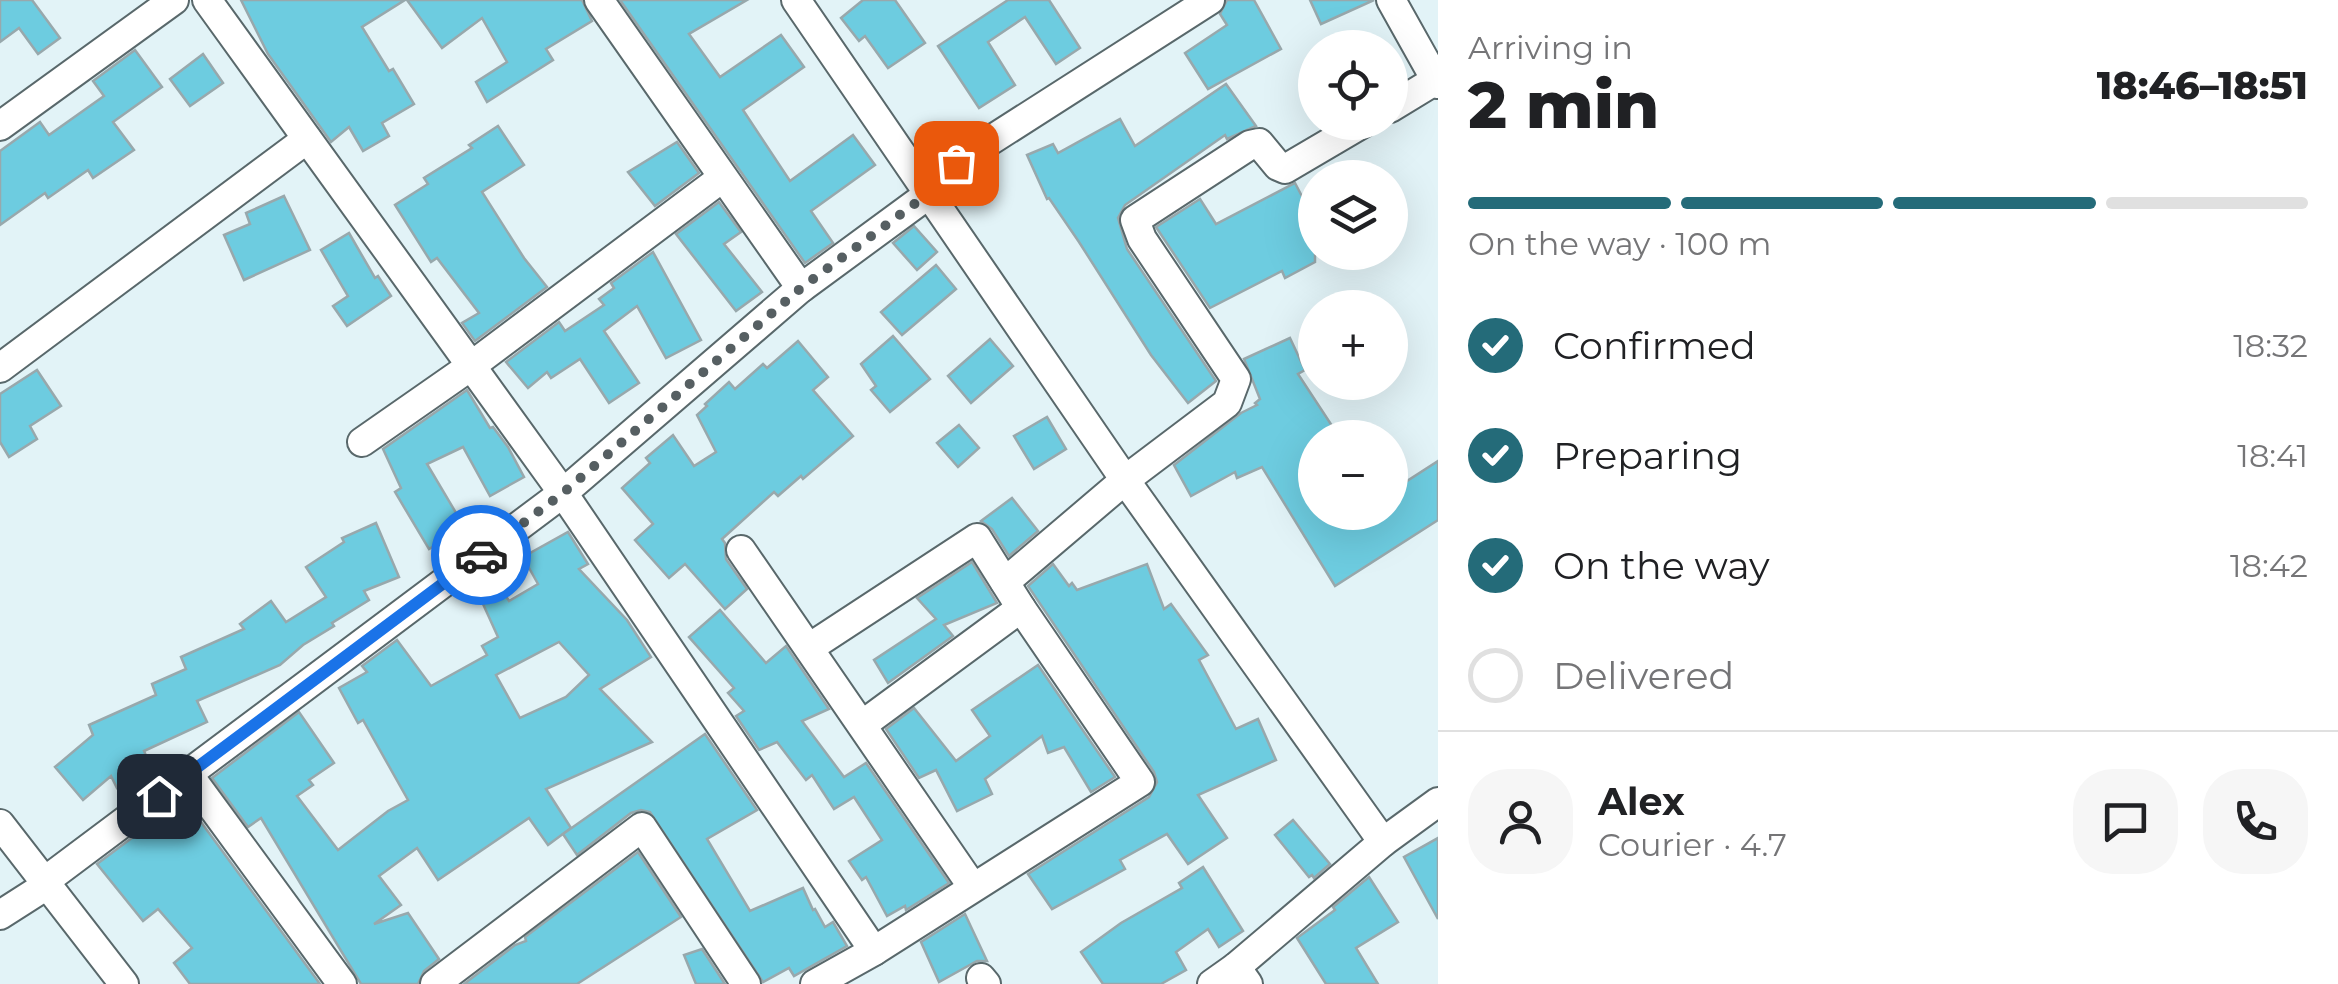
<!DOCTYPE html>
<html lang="en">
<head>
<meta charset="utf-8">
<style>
	:root { --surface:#fff; --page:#f6f6f6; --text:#202124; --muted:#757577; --line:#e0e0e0; --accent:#246b79 }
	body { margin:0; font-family:Montserrat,sans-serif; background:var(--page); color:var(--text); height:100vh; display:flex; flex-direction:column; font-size:38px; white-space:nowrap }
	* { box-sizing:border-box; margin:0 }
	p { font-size:32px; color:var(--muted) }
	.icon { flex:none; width:55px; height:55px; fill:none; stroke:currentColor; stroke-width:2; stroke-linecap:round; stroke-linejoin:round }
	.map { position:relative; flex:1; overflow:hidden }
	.side { display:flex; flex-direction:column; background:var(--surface); width:900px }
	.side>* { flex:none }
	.fabs { position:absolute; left:1298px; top:30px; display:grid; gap:20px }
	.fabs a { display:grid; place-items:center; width:110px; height:110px; border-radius:50%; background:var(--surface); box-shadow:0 10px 40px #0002; font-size:50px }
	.pin { position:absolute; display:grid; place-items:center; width:85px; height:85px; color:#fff; margin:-42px; border-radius:20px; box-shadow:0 5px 15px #0006 }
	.courier { position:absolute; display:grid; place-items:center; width:100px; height:100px; margin:-50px; border:8px solid #1a73e8; border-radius:50%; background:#fff; color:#222; box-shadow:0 2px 12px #0007 }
	.head em { font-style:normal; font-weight:800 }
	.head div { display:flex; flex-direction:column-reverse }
	.head { display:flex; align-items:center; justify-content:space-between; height:170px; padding:0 30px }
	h1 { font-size:65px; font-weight:800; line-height:75px }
	.bar { display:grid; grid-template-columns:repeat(4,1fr); gap:15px 10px; align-content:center; height:120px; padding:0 30px }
	.bar i { height:12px; border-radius:8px; background:var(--line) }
	.bar .active { background:var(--accent) }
	.bar p { grid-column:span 4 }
	.line { display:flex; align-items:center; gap:25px; padding:0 30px; border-top:2px solid var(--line) }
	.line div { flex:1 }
	.round { display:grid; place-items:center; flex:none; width:105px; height:105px; border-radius:40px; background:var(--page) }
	ol { padding:0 30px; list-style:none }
	li { display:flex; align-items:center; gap:30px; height:110px }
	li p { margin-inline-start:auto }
	li .icon { padding:10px; border-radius:50%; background:var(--accent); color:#fff; stroke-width:4 }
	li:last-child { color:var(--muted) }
	li i { width:55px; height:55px; border:5px solid var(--line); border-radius:50% }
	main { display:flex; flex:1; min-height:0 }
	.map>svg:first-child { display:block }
	.building { fill:#6dcce0; stroke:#98a8ac; stroke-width:2.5; fill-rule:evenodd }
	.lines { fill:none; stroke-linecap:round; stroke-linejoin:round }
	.minor-casing { stroke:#59686b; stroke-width:32 }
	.minor { stroke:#fff; stroke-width:28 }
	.done { stroke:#565f62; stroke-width:10; stroke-dasharray:0 18 }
	.route { stroke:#1a73e8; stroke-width:12 }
</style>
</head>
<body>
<main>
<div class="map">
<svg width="1438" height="984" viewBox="0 0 1438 984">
	<rect width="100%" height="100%" fill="#e2f3f7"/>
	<!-- building -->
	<g class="building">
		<polygon points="0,0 32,0 60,38 38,54 19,28 0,42"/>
		<polygon points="241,0 405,0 362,27 389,71 393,69 414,104 382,123 389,136 363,151 349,127 331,142 268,54"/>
		<polygon points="407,0 582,0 592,21 546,49 553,60 487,102 476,82 507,62 482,18 442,48"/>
		<polygon points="620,0 747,0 689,34 720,77 781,35 804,67 743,110 790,181 853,135 875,165 811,211 833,243 805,263"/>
		<polygon points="863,0 895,0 925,43 888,68 865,36 859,41 841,18"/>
		<polygon points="1008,0 1049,0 1080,48 1056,64 1025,17 988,42 1015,85 979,108 938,46"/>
		<polygon points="1227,0 1254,0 1281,49 1208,89 1185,53 1227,25 1220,14"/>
		<polygon points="1310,0 1374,0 1321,24"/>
		<polygon points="135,50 162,87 113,122 134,150 93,178 88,170 48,198 45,193 0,225 0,151 40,122 49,135 104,96 93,81"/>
		<polygon points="203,54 223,83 190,106 170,79"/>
		<polygon points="1226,84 1256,126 1227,139 1225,135 1125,205 1118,218 1127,249 1216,381 1188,403 1151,355 1079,242 1049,198 1047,199 1027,155 1053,144 1058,153 1120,119 1135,146"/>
		<polygon points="498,126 524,165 482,192 524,258 547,287 475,341 462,323 479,313 437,258 431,262 395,205 428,184 424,178 472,148 469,145"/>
		<polygon points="677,142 699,173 655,206 628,172"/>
		<polygon points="1295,183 1315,221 1315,262 1285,278 1282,271 1210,308 1156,227 1200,199 1216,224"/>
		<polygon points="284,196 310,250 244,280 224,235 250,224 246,213"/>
		<polygon points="719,202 741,232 724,244 762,292 736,311 676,234"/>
		<polygon points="914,226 937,252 917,270 893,243"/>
		<polygon points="349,233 375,278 378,276 391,296 347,326 333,306 348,296 321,250"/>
		<polygon points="653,252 701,340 666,358 637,306 604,331 639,383 609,403 580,359 551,378 547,372 528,388 506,362 559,322 565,331 604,305 599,299 614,288 611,283"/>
		<polygon points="936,265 956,289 902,335 881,312"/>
		<polygon points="893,336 930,379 890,412 871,390 876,386 861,364"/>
		<polygon points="1290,338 1305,370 1298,374 1340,438 1315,438 1315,512 1390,512 1390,492 1438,461 1438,520 1335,586 1262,467 1237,478 1235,472 1191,496 1174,465 1241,413 1257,405 1255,403 1260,399 1244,359"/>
		<polygon points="990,339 1013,366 971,403 948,376"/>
		<polygon points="798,341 828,377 813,390 853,436 803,479 801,476 778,496 774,492 722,539 725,543 726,559 747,589 725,609 685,564 669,578 635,540 653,524 622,488 650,463 646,458 673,435 694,466 716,452 697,415 707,406 705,404 729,382 735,389 763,364 767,368"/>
		<polygon points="37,370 61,406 30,426 37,439 9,457 0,442 0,394"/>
		<polygon points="467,390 490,428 493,427 508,447 524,477 490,496 463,447 427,464 465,528 429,549 395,492 401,488 383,449"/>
		<polygon points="1047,417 1066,449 1034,469 1014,436"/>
		<polygon points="959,425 979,448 958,467 937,443"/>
		<polygon points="1012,498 1038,531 1009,556 992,529 981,521"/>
		<polygon points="376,523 399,577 364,591 369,600 332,623 334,626 303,645 280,665 197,701 207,722 144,751 153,772 117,788 111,776 83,800 55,767 93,735 89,725 156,695 152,684 186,669 181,657 244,629 240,624 271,601 286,622 326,597 306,567 344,542 342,538"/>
		<path d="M568,532L588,564L579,569L627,620L651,657L600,689L652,742L546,789L571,828L548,845L529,818L438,880L417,848L379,876L401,905L374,924L408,913L439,959L424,971L418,984H361L261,818L248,827L212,778L299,712L334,763L309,780L313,785L297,796L338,850L388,811L408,800L363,720L358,723L339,688L367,672L362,666L397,640L431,686L487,655L482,646L498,637L473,582L490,570L509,601L538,584L523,557ZM559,642L589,675L566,697L520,718L496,675Z"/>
		<polygon points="972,562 997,603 944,625 953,636 888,683 874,660 936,619 917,598"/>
		<polygon points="1053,564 1069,586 1072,583 1077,590 1147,564 1164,609 1171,604 1208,655 1199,660 1236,729 1258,719 1276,760 1198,795 1227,838 1188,864 1167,834 1120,860 1125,869 1052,909 1028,874 1149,797 1157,782 1154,772 1028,586"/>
		<polygon points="720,610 766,663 786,646 829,709 802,721 844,777 866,763 949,883 906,910 905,906 887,916 866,877 862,880 849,861 882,840 854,797 834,809 812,775 806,780 777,742 759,750 736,716 744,711 728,693 734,688 689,637"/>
		<polygon points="1038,665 1115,777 1091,792 1064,747 1048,753 1042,736 985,779 992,794 957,811 936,770 919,778 886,729 914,708 956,761 990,736 972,710"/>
		<polygon points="705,734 757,810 707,839 750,911 803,888 813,910 815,909 825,927 833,922 847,946 794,976 789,968 763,982 650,812 641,810 631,813 577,855 563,834"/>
		<polygon points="184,799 320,984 190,984 174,963 192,948 158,909 143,921 97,864"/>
		<polygon points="1293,820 1330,864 1314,878 1312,875 1309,877 1275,835"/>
		<polygon points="1438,838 1438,919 1404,857"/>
		<polygon points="638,852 681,917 577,984 464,984 515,945 526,941 525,937"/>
		<polygon points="1203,867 1243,931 1219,947 1208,929 1176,952 1186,970 1161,984 1103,984 1081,952 1121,923 1182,888 1179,883"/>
		<polygon points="1369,877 1398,922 1356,948 1378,984 1326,984 1297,938 1335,910 1333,907"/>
		<polygon points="965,914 987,961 977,961 939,982 921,942"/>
		<polygon points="702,949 725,984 696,984 684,955"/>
	</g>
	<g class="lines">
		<!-- minor casing -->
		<g class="minor-casing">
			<g id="minor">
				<polyline points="207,0 563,493 874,951"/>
				<polyline points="599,0 801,288"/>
				<polyline points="796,0 1125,480 1383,842 1236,967 1248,984"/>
				<polyline points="1391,0 1438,84"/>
				<polyline points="1390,108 1436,80"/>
				<polyline points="0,126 174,0"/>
				<polyline points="924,183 1210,0"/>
				<polyline points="0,368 307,139"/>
				<polyline points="362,442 471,366 722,178"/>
				<polyline points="741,550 972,886"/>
				<polyline points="1005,582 1125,480 1227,403 1236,379 1142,239 1135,220 1250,145 1259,143 1278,166 1285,169 1365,122"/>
				<polyline points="809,648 977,538 1021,608 862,725"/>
				<polyline points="188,774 342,984"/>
				<polyline points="0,824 124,984"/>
				<polyline points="1383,842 1438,802"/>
				<polyline points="45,881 563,493 801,288 929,194"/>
				<polyline points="0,915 47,885"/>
				<polyline points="981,978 986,984"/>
				<polyline points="435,984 642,827 746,984"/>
				<polyline points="815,984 874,951 1140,782 1021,608"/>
				<polyline points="1212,984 1236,967"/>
			</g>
		</g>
		<!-- minor -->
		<use href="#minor" class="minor"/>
	</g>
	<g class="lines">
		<!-- done -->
		<polyline class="done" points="481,555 563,493 801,288 928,194 924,183 956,163"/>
		<!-- route -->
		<polyline class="route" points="159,796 481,555"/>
	</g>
</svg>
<div class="fabs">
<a><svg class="icon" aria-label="locate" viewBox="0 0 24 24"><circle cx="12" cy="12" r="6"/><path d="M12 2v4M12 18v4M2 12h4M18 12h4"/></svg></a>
<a><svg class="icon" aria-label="layers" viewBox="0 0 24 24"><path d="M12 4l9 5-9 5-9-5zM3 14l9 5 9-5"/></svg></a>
<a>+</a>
<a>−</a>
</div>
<div class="pin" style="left:956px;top:163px;background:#ea580c"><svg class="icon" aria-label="bag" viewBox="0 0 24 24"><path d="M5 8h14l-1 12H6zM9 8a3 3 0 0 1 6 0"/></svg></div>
<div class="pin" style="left:159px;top:796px;background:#1f2937"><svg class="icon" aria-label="home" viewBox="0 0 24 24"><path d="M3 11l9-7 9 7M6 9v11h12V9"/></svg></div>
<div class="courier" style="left:481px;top:555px"><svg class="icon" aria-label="car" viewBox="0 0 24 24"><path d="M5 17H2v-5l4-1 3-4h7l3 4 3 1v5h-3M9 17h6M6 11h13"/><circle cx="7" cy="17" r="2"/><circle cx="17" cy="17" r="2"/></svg></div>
</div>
<section class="side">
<div class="head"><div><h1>2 min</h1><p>Arriving in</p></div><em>18:46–18:51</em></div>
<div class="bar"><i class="active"></i><i class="active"></i><i class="active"></i><i></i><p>On the way · 100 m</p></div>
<ol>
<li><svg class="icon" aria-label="check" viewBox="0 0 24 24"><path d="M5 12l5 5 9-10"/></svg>Confirmed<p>18:32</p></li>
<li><svg class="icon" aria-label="check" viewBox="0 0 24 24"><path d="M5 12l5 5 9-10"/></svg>Preparing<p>18:41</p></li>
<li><svg class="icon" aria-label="check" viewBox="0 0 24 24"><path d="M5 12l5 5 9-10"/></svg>On the way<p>18:42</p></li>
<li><i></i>Delivered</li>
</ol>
<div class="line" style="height:180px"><a class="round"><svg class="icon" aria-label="person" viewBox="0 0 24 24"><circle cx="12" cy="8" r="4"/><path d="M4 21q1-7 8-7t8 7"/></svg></a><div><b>Alex</b><p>Courier · 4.7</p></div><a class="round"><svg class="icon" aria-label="chat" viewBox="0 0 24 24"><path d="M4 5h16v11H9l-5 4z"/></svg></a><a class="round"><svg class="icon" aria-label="phone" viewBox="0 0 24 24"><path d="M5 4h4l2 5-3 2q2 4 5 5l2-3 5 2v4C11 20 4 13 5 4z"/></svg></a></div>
</section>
</main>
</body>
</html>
